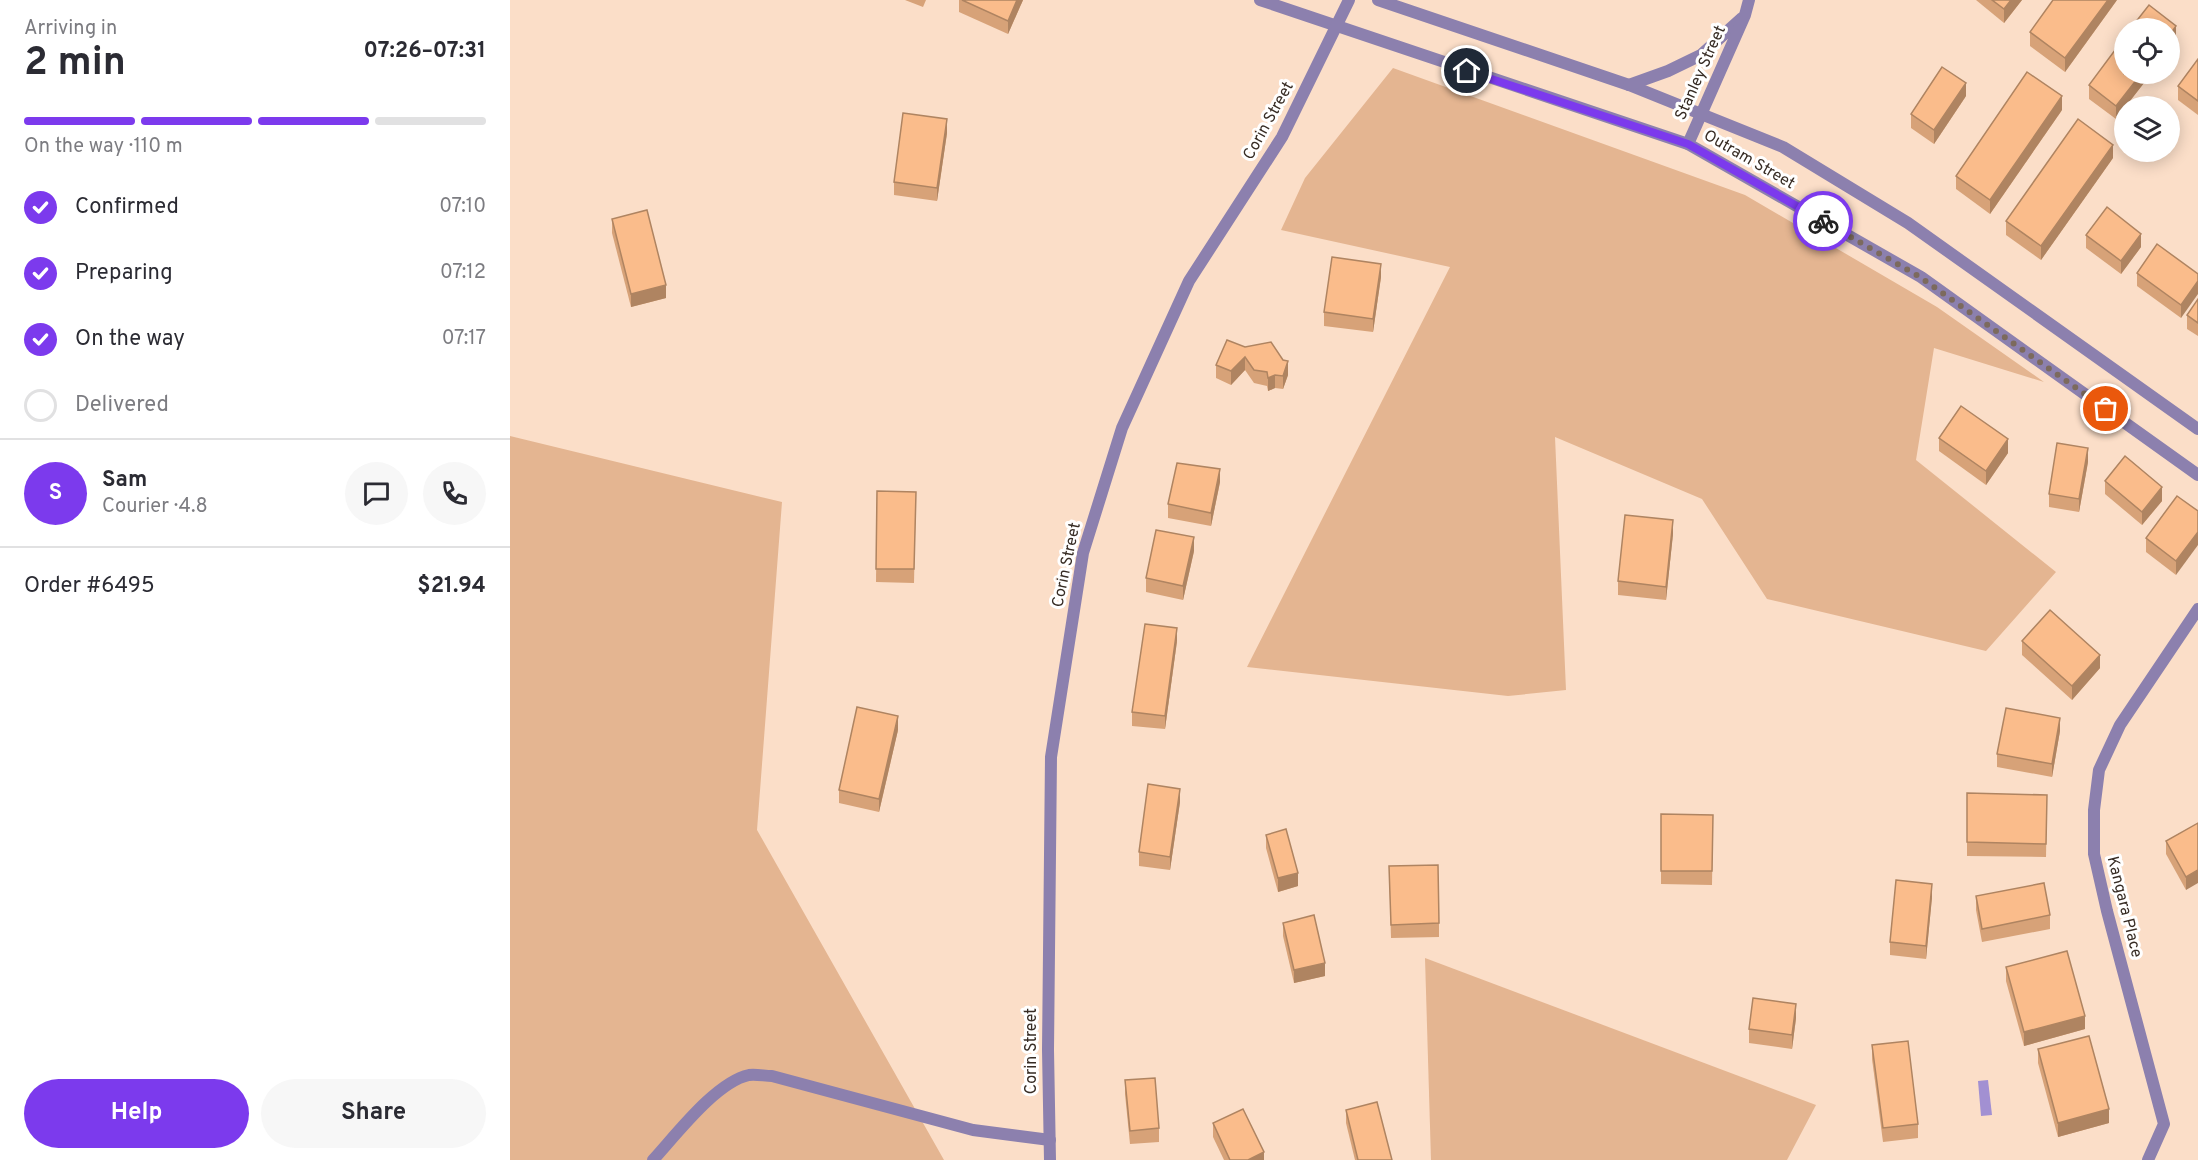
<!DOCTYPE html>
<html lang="en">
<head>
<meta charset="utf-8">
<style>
	:root { --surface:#fff; --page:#f7f7f7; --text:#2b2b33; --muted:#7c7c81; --line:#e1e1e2; --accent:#7c3aed }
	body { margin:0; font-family:Overpass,sans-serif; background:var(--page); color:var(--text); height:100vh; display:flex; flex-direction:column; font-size:22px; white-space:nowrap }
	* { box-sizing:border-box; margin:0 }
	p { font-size:20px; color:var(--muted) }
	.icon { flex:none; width:33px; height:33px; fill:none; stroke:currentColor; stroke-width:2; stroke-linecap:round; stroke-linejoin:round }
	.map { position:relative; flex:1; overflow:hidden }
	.details { display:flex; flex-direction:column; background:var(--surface); width:510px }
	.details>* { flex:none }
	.controls { position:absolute; left:1604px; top:18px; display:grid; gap:12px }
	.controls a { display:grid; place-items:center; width:66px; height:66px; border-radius:50%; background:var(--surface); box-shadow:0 3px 15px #0003; font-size:30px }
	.pin { position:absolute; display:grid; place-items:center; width:51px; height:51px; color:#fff; margin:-26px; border:3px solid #fff; border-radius:50%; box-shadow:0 2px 6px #0007 }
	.courier { position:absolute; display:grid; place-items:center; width:60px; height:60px; margin:-30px; border:4px solid #7c3aed; border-radius:50%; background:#fff; color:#222; box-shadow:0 2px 8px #0007 }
	.head em { font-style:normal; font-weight:700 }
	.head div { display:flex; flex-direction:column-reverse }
	.head { display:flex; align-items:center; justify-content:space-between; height:102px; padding:0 24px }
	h1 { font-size:39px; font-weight:700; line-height:45px }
	.bar { display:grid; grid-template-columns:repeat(4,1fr); gap:9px 6px; align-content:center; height:72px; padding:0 24px }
	.bar i { height:8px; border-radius:4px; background:var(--line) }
	.bar .selected { background:var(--accent) }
	.bar p { grid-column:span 4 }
	.line { display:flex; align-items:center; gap:15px; padding:0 24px; border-top:2px solid var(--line) }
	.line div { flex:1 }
	.round { display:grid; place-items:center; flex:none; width:63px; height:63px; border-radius:32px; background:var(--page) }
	ol { padding:0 24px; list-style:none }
	li { display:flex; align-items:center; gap:18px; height:66px }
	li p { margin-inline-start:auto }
	li .icon { padding:6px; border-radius:50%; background:var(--accent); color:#fff; stroke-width:4 }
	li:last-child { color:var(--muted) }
	li i { width:33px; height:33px; border:3px solid var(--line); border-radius:50% }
	.primary-button { display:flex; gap:12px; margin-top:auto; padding:12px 24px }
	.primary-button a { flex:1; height:69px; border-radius:36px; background:var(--accent); color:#fff; font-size:24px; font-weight:700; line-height:69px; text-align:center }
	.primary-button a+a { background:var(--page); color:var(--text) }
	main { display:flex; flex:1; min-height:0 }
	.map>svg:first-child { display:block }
	.green { fill:#e4b591 }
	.water { fill:#a290d2 }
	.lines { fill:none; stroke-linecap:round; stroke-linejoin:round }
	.service { stroke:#8c80ae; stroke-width:12 }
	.minor { stroke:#8c80ae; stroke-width:12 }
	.wall { fill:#d7a278 }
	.shaded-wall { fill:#af8461 }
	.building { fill:#fabc8b; stroke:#af8461; stroke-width:1.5 }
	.done { stroke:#7c6a5d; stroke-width:6; stroke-dasharray:0 10.8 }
	.route { stroke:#7c3aed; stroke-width:8 }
	.labels { text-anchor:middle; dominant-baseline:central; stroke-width:6; stroke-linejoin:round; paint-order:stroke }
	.street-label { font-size:16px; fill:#372c24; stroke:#fff }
</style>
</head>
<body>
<main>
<section class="details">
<div class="head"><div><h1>2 min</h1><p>Arriving in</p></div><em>07:26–07:31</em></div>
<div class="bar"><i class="selected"></i><i class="selected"></i><i class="selected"></i><i></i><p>On the way · 110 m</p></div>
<ol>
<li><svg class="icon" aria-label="check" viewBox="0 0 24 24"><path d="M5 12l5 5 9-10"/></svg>Confirmed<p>07:10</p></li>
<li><svg class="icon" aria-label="check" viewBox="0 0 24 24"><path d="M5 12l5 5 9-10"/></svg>Preparing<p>07:12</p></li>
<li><svg class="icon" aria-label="check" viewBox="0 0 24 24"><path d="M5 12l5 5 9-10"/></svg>On the way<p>07:17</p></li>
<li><i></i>Delivered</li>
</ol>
<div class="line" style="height:108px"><b class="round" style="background:var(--accent);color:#fff">S</b><div><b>Sam</b><p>Courier · 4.8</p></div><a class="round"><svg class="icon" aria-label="chat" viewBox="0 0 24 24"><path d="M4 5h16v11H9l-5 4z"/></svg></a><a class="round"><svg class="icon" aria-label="phone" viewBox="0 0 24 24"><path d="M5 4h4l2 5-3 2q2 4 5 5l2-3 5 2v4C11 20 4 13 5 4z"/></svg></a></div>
<div class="line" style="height:78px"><div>Order #6495</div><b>$21.94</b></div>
<div class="primary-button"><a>Help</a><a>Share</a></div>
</section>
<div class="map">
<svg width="1688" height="1160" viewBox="0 0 1688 1160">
	<rect width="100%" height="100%" fill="#fbdec8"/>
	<!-- green -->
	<g class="green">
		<polygon points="883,68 1235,195 1427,307 1534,382 1424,348 1406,460 1546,572 1476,651 1257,599 1192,499 1045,437 1056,690 998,696 737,667 940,267 771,230 795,178"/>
		<polygon points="0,436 272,502 247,830 434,1160 0,1160"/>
		<polygon points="915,958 1306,1105 1277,1160 921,1160"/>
	</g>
	<!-- water -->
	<polygon class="water" points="1478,1080 1482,1115 1471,1116 1468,1081"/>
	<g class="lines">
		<!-- service -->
		<path class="service" d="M143,1160C166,1135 206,1082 239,1075C246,1074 255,1076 262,1076L463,1130L540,1140"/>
		<!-- minor -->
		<g class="minor">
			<polyline points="750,0 1178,144 1411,277 1688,475"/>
			<polyline points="868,0 1119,85 1273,147 1398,223 1688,429"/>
			<polyline points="1119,85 1158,71 1191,55 1232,18"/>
			<polyline points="1178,144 1235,15 1239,0"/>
			<polyline points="540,1160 538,1050 541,757 573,553 612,428 679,281 772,137 839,0"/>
			<polyline points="1638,1160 1654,1124 1597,911 1584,854 1584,810 1589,770 1610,725 1688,609"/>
		</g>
	</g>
	<!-- wall -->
	<g class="wall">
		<polygon points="395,0 416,0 413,7"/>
		<polygon points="449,0 513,0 498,34 449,12"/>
		<polygon points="1466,0 1512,0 1494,23"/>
		<polygon points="1607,0 1555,72 1520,46 1520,32"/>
		<polygon points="1688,59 1688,115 1668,100 1668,86"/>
		<polygon points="1614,74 1641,74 1616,106 1614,106 1614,109 1606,119 1579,99 1579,85"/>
		<polygon points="1456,96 1424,144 1401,128 1401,114"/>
		<polygon points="1552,110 1480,214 1446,189 1446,176"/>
		<polygon points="437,133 427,201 384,195 384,182"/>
		<polygon points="1603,158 1531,260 1496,235 1496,221"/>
		<polygon points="102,219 156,298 121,307 102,233"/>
		<polygon points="1576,235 1631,247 1611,274 1576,248"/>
		<polygon points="1627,273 1688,274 1671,318 1627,286"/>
		<polygon points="871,277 863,332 814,326 814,312"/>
		<polygon points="1688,299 1688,336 1677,329 1677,315"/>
		<polygon points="717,340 778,375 773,389 765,388 758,391 757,386 744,383 735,370 721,385 706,378 706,365"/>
		<polygon points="1429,438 1498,453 1476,485 1429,451"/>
		<polygon points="1578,462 1569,512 1539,507 1539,494"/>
		<polygon points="1595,481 1652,501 1632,525 1595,494"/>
		<polygon points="710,482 701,526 658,518 658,504"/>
		<polygon points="367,491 406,492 404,583 366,582"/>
		<polygon points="1667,496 1666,575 1636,552 1636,538"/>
		<polygon points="1163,534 1156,600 1108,595 1108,581"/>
		<polygon points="684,551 673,600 636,592 636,578"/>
		<polygon points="667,641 655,729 622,726 622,712"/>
		<polygon points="1512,641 1590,668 1562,700 1512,655"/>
		<polygon points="388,730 369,812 329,803 329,790"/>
		<polygon points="1550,731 1542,777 1487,767 1487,754"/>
		<polygon points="1457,793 1537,795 1536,857 1457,856"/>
		<polygon points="670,802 660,870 629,866 629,852"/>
		<polygon points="1151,814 1203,815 1202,885 1151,884"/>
		<polygon points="1688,823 1676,890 1656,854 1656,841"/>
		<polygon points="756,835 788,886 768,892 756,848"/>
		<polygon points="879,866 929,923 929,937 881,938"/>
		<polygon points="1466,896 1540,915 1540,929 1472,942 1466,910"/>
		<polygon points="1422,897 1416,959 1380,955 1380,942"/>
		<polygon points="773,923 815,976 784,983 773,936"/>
		<polygon points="1496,967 1575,1029 1514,1046 1496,981"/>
		<polygon points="1286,1018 1282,1049 1239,1043 1239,1029"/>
		<polygon points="1362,1045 1408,1124 1408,1138 1373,1142 1362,1059"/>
		<polygon points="1528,1049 1599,1123 1548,1137 1528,1063"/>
		<polygon points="615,1080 649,1128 649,1142 620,1144 615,1094"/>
		<polygon points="836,1110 882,1160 845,1160 836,1123"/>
		<polygon points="703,1123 754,1160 714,1160 703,1137"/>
	</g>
	<!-- shaded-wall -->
	<g class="shaded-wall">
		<polygon points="507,0 513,0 498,34 498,21"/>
		<polygon points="1501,0 1512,0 1494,23 1494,9"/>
		<polygon points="1598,0 1607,0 1555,72 1555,58"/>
		<polygon points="1666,26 1666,39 1659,49 1659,36"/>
		<polygon points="1631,74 1641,74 1616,106 1614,106 1614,109 1606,119 1606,106"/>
		<polygon points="1456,83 1456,96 1424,144 1424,130"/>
		<polygon points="1552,96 1552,110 1480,214 1480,200"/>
		<polygon points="437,119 437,133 427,201 427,188"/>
		<polygon points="1603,145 1603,158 1531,260 1531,246"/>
		<polygon points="1631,234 1631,247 1611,274 1611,261"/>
		<polygon points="871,264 871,277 863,332 863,319"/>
		<polygon points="1688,281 1688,294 1671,318 1671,305"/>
		<polygon points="156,285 156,298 121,307 121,294"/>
		<polygon points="735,357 735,370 721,385 721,371"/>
		<polygon points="778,361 778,375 773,389 773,376"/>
		<polygon points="765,375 765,388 758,391 758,378"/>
		<polygon points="1498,439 1498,453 1476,485 1476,471"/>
		<polygon points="1578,448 1578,462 1569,512 1569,499"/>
		<polygon points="710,469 710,482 701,526 701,513"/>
		<polygon points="1652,487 1652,501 1632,525 1632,512"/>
		<polygon points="1163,520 1163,534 1156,600 1156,587"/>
		<polygon points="1688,532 1688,545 1666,575 1666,561"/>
		<polygon points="684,537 684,551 673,600 673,586"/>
		<polygon points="667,628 667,641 655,729 655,716"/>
		<polygon points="1590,655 1590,668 1562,700 1562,686"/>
		<polygon points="388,716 388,730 369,812 369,799"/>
		<polygon points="1550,718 1550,731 1542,777 1542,764"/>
		<polygon points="670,789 670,802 660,870 660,857"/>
		<polygon points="1688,870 1688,883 1676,890 1676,877"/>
		<polygon points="788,873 788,886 768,892 768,878"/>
		<polygon points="1422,884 1422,897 1416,959 1416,946"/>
		<polygon points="815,963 815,976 784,983 784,970"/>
		<polygon points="1286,1004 1286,1018 1282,1049 1282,1035"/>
		<polygon points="1575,1016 1575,1029 1514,1046 1514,1032"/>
		<polygon points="1599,1109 1599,1123 1548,1137 1548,1123"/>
		<polygon points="754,1152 754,1160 738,1160"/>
	</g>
	<!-- building -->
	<g class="building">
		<polygon points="452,0 507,0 498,21"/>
		<polygon points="1482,0 1501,0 1494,9"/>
		<polygon points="1543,0 1598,0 1555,58 1520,32"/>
		<polygon points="1639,5 1666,26 1659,36 1659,28 1621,28"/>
		<polygon points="1614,38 1614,74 1631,74 1606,106 1579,85"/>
		<polygon points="1688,59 1688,101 1668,86"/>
		<polygon points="1432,67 1456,83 1424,130 1401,114"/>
		<polygon points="1517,72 1552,96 1480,200 1446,176"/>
		<polygon points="393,113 437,119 427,188 384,182"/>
		<polygon points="1568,119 1603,145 1531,246 1496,221"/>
		<polygon points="1597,207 1631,234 1611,261 1576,235"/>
		<polygon points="137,210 156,285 121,294 102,219"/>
		<polygon points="1647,244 1688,274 1688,281 1671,305 1627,273"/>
		<polygon points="822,257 871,264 863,319 814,312"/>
		<polygon points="1688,299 1688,323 1677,315"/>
		<polygon points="717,340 735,347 761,342 773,360 778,361 773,376 765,375 758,378 757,372 744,370 735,357 721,371 706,365"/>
		<polygon points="1451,406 1498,439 1476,471 1429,438"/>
		<polygon points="1547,443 1578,448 1569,499 1539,494"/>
		<polygon points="1615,456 1652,487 1632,512 1595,481"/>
		<polygon points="667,463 710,469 701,513 658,504"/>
		<polygon points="367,491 406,492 404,569 366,569"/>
		<polygon points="1667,496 1688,511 1688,532 1666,561 1636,538"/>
		<polygon points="1115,515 1163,520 1156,587 1108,581"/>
		<polygon points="646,530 684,537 673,586 636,578"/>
		<polygon points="1540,610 1590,655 1562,686 1512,641"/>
		<polygon points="635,624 667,628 655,716 622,712"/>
		<polygon points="347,707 388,716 369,799 329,790"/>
		<polygon points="1496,708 1550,718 1542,764 1487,754"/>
		<polygon points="638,784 670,789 660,857 629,852"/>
		<polygon points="1457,793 1537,795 1536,844 1457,842"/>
		<polygon points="1151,814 1203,815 1202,871 1151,871"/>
		<polygon points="1688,823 1688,870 1676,877 1656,841"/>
		<polygon points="776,829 788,873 768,878 756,835"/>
		<polygon points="928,865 929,923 881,925 879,866"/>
		<polygon points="1386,880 1422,884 1416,946 1380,942"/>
		<polygon points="1534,883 1540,915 1472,929 1466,896"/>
		<polygon points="804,915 815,963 784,970 773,923"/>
		<polygon points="1557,951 1575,1016 1514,1032 1496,967"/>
		<polygon points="1243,998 1286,1004 1282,1035 1239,1029"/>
		<polygon points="1579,1036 1599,1109 1548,1123 1528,1049"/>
		<polygon points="1398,1041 1408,1124 1373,1128 1362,1045"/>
		<polygon points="645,1078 649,1128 620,1131 615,1080"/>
		<polygon points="867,1102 882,1160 848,1160 836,1110"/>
		<polygon points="733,1109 754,1152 738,1160 720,1160 703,1123"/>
	</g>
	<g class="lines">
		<!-- done -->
		<polyline class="done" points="1313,221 1410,277 1596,409"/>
		<!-- route -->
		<polyline class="route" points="957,71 1178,144 1313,221"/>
	</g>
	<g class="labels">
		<!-- street labels -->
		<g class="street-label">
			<text transform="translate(1191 73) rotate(-66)">Stanley Street</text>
			<text transform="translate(759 121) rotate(-61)">Corin Street</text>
			<text transform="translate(1239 160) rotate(30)">Outram Street</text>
			<text transform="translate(557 565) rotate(-78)">Corin Street</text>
			<text transform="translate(1614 907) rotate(76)">Kangara Place</text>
			<text transform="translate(522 1051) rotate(-90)">Corin Street</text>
		</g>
	</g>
</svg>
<div class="controls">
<a><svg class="icon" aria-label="locate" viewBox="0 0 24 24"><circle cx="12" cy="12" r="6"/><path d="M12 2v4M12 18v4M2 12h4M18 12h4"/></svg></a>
<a><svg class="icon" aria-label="layers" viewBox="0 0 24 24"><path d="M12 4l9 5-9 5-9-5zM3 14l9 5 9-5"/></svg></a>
</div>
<div class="pin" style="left:1596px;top:409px;background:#ea580c"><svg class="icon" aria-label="bag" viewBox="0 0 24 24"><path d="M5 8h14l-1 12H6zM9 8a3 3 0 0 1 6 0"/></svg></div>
<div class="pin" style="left:957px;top:71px;background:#1f2937"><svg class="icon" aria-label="home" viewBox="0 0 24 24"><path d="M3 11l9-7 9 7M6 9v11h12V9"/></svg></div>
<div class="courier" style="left:1313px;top:221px"><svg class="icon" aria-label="bike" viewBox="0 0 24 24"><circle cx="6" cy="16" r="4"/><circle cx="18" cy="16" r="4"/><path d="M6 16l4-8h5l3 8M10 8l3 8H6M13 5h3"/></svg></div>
</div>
</main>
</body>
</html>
